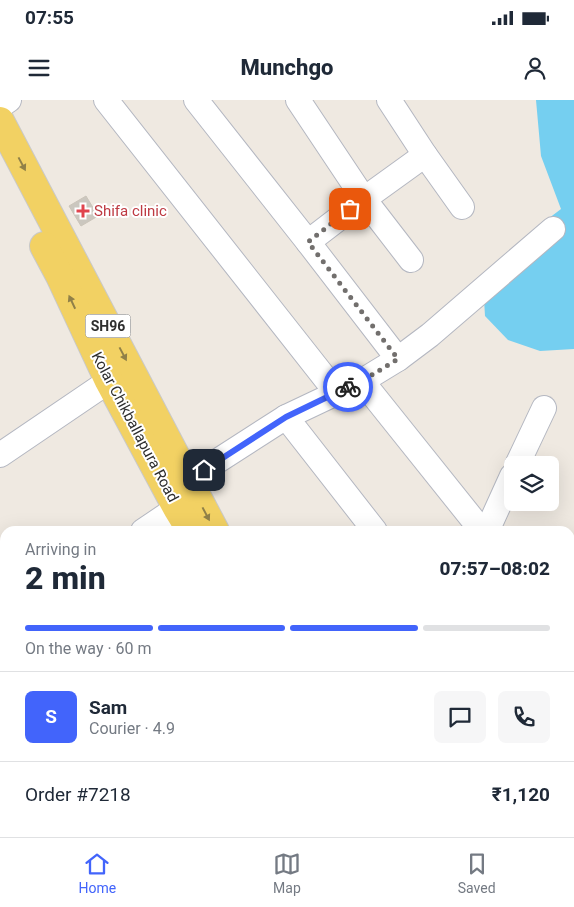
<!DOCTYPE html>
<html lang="en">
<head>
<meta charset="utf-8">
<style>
	:root { --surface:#fff; --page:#f6f6f7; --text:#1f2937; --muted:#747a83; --line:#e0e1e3; --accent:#4264fb }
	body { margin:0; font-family:Roboto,sans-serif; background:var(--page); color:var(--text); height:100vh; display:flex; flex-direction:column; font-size:19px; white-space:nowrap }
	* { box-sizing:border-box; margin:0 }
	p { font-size:16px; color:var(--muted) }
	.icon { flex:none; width:28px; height:28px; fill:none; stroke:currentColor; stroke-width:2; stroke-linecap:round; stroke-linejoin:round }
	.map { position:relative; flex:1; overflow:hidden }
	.sheet { position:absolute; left:0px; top:426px; width:575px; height:311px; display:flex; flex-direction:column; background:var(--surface); border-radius:15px 15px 0 0; box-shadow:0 5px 20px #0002 }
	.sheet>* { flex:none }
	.buttons { position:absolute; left:504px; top:356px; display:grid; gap:10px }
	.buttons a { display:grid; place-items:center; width:55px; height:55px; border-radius:8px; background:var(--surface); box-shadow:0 5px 20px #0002; font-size:25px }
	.pin { position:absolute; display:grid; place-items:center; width:42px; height:42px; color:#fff; margin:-21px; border-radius:10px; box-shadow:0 2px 8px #0006 }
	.courier { position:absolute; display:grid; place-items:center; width:50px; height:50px; margin:-25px; border:4px solid #4264fb; border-radius:50%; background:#fff; color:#222; box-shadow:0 1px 6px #0007 }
	.headline em { font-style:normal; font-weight:800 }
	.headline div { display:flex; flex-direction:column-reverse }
	.headline { display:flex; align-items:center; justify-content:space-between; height:85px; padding:0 25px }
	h1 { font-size:32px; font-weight:800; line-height:38px }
	.bar { display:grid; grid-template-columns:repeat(4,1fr); gap:8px 5px; align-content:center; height:60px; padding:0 25px }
	.bar i { height:6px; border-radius:4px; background:var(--line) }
	.bar .current { background:var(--accent) }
	.bar p { grid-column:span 4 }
	.line { display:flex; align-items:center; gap:12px; padding:0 25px; border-top:1px solid var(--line) }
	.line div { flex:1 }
	.round { display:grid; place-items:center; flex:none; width:52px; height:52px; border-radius:8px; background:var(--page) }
	.status { display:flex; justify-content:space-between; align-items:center; height:35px; padding:0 25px; background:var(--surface); direction:ltr }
	.status svg { height:14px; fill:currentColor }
	header { display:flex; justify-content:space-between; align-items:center; height:65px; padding:0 25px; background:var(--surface); font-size:22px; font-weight:800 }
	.menu { display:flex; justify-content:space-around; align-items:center; height:70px; border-top:1px solid var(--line); background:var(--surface); font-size:14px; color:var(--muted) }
	.menu a { display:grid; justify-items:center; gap:2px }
	.menu .current { color:var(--accent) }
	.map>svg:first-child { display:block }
	.water { fill:#75cff0 }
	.building { fill:#cbc7bf; stroke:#cbc5ba }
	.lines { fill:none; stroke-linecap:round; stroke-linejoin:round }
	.minor-casing { stroke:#b4b7c1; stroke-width:26 }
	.major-casing { stroke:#c9c9c9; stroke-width:30 }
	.minor { stroke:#fff; stroke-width:24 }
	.major { stroke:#f2d163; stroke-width:28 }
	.oneway { fill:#908048 }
	.done { stroke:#726f6d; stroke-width:5; stroke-dasharray:0 9 }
	.route { stroke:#4264fb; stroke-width:6 }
	.health-dot { fill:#e0444e; stroke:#fff; stroke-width:2 }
	.labels { text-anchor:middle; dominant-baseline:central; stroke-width:4; stroke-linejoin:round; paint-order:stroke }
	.shield { fill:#fff; stroke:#6d6d6d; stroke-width:1 }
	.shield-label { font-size:14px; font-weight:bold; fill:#2e2e2e }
	.health-label { font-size:15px; fill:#be3a42; stroke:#fff; text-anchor:start }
	.street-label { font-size:15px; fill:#2e2e2e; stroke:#fff }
</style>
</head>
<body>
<div class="status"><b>07:55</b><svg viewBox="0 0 49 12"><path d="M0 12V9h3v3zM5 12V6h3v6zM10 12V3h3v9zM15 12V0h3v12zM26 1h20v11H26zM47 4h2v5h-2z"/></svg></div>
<header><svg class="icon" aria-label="menu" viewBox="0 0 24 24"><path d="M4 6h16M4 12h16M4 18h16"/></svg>Munchgo<svg class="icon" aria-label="person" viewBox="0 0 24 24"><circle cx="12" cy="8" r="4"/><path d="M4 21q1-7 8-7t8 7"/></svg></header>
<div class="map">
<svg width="574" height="737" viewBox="0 0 574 737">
	<rect width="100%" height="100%" fill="#efe9e1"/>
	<!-- water -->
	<polygon class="water" points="536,0 574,0 574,249 540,251 508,240 485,216 483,182 532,131 561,109 541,56"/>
	<!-- building -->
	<polygon class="building" points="86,96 98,116 81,126 69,106"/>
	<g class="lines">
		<!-- minor casing -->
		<g class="minor-casing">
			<g id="minor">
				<polyline points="106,0 336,292"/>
				<polyline points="196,0 308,142 398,259"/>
				<polyline points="298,0 364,99 411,160"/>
				<polyline points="389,0 425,55 462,107"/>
				<polyline points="0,6 9,0"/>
				<polyline points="308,142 364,99 425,55"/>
				<polyline points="362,281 482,431"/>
				<polyline points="286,317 375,431"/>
				<polyline points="0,355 109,281"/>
				<polyline points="517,365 544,308"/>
				<polyline points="172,389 188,380 286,317 362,281 398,259 430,235 553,129"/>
				<polyline points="143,431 177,408"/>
				<polyline points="487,431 512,376"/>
				<polyline points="570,457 574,449"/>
				<polyline points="0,532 5,529"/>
				<polyline points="0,596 5,593"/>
				<polyline points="0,712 5,719"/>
				<polyline points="41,732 45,737"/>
				<polyline points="183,732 185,737"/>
			</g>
		</g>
		<!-- major casing -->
		<g class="major-casing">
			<g id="major">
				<polyline points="0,21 215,431"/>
				<polyline points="44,146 60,176 109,281 177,408 191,431"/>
				<polyline points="345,732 347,737"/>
				<polyline points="368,732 371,737"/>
			</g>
		</g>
		<!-- minor -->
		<use href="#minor" class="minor"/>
		<!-- major -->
		<use href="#major" class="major"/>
	</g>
	<!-- one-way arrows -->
	<defs><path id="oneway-solid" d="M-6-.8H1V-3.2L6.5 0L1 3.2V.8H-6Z" transform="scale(1.25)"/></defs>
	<g class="oneway">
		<use href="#oneway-solid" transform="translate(22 64) rotate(62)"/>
		<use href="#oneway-solid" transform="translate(72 202) rotate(-115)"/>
		<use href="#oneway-solid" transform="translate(123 254) rotate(62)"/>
		<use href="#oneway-solid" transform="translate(206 414) rotate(62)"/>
	</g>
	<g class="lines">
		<!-- done -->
		<polyline class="done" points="348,287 362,281 398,259 308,142 350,109"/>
		<!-- route -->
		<polyline class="route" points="204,370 286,317 348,287"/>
	</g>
	<!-- markers -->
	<path class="health-dot" d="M80.5 103.5h5v5h5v5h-5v5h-5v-5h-5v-5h5z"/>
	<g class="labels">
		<!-- shield labels -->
		<rect class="shield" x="85.5" y="214.5" width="45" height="23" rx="4"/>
		<g class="shield-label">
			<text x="108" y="226">SH96</text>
		</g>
		<!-- health labels -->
		<g class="health-label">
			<text x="94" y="111">Shifa clinic</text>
		</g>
		<!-- street labels -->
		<g class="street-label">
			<text transform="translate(135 327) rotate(62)">Kolar Chikballapura Road</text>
		</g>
	</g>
</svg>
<div class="buttons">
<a><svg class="icon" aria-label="layers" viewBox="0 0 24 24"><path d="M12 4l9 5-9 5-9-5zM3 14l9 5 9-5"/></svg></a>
</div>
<div class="pin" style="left:350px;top:109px;background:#ea580c"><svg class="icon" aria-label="bag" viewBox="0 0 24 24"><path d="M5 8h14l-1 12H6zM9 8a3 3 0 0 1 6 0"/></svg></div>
<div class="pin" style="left:204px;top:370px;background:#1f2937"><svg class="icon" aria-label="home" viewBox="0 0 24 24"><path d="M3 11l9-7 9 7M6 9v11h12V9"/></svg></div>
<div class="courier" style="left:348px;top:287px"><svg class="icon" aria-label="bike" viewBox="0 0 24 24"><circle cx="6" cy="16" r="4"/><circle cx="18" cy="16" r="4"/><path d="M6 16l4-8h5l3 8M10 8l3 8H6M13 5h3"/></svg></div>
<section class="sheet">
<div class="headline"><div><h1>2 min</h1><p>Arriving in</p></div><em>07:57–08:02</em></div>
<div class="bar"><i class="current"></i><i class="current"></i><i class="current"></i><i></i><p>On the way · 60 m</p></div>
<div class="line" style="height:90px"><b class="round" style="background:var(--accent);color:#fff">S</b><div><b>Sam</b><p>Courier · 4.9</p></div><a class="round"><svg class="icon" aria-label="chat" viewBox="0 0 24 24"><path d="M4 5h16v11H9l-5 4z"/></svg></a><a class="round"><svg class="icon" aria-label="phone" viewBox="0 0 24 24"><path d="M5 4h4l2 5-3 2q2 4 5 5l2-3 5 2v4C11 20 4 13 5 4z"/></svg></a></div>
<div class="line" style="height:65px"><div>Order #7218</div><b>₹1,120</b></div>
</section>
</div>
<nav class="menu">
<a class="current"><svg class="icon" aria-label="home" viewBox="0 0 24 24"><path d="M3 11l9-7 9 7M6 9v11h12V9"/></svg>Home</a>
<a><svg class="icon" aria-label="map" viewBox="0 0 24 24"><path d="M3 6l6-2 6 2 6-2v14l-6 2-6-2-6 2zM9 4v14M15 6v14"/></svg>Map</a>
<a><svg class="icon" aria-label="saved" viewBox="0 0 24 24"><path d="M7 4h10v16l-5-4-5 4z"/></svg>Saved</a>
</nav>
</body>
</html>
